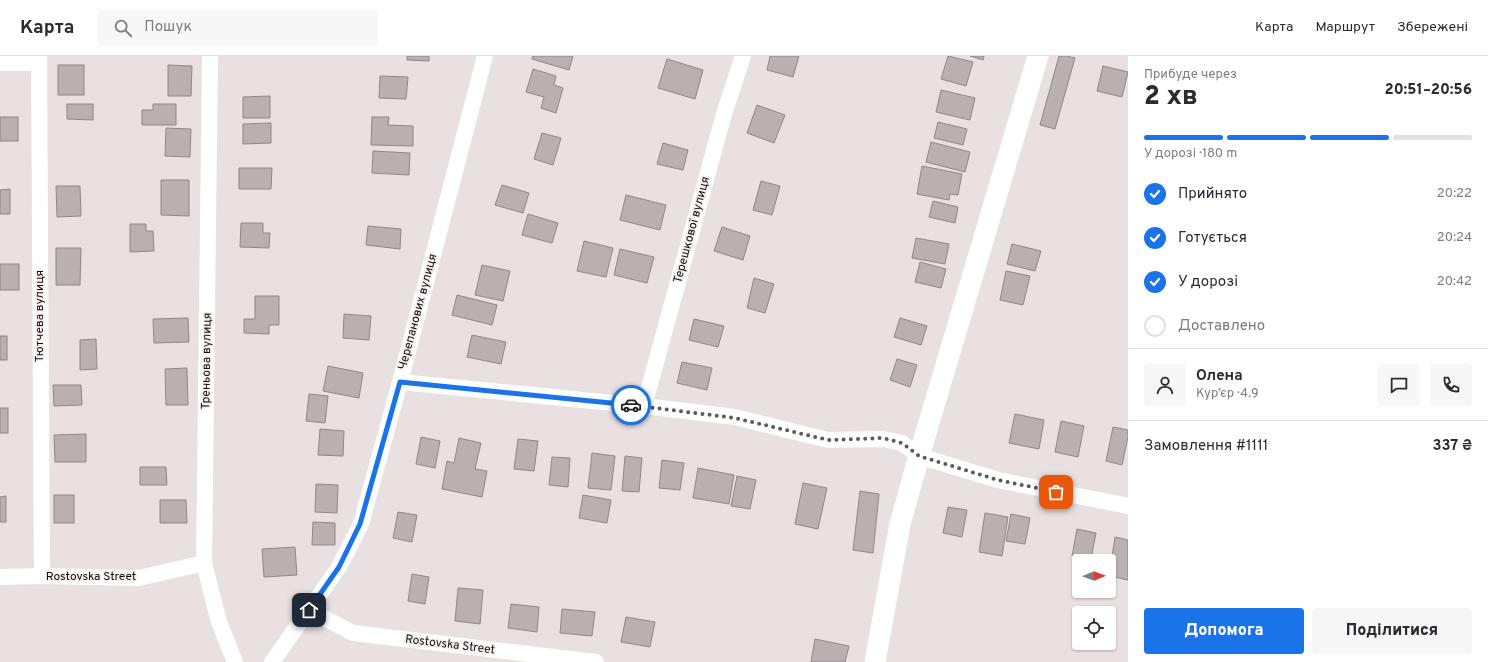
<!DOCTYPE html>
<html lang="uk">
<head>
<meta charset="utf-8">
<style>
	:root { --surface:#fff; --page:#f7f7f7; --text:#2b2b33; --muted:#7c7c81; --line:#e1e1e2; --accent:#1a73e8 }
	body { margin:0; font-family:Overpass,sans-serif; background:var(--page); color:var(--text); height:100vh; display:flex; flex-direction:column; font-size:15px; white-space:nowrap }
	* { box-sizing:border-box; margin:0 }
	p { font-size:13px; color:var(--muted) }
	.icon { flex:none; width:22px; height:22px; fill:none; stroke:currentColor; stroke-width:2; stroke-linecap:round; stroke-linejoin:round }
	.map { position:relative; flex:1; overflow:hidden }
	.sheet { display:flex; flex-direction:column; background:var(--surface); width:360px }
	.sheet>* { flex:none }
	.needle { width:26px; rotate:89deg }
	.tools { position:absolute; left:1072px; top:498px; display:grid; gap:8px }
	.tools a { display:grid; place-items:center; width:44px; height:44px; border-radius:4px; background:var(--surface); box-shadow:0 1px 3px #0004; font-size:20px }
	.pin { position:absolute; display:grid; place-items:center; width:34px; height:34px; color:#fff; margin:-17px; border-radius:8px; box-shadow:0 2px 6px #0006 }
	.courier { position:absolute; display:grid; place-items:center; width:40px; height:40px; margin:-20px; border:3px solid #1a73e8; border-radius:50%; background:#fff; color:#222; box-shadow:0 1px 5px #0007 }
	.overview em { font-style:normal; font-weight:800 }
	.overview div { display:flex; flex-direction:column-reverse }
	.overview { display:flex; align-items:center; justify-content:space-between; height:68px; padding:0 16px }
	h1 { font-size:26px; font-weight:800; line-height:30px }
	.bar { display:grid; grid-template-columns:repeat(4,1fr); gap:6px 4px; align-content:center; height:48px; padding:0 16px }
	.bar i { height:5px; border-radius:3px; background:var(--line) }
	.bar .selected { background:var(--accent) }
	.bar p { grid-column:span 4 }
	.line { display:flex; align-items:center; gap:10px; padding:0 16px; border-top:1px solid var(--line) }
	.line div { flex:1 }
	.round { display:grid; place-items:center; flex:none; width:42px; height:42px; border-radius:4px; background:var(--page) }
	ol { padding:0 16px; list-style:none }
	li { display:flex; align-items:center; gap:12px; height:44px }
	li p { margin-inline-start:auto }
	li .icon { padding:4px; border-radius:50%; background:var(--accent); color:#fff; stroke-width:4 }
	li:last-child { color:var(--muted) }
	li i { width:22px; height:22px; border:2px solid var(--line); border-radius:50% }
	.button { display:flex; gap:8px; margin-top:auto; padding:8px 16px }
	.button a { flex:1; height:46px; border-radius:4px; background:var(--accent); color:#fff; font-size:16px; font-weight:800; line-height:46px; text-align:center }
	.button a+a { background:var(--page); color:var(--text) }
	header { display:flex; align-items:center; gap:24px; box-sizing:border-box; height:56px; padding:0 20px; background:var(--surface); border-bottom:1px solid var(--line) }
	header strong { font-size:19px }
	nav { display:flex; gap:22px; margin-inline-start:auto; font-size:14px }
	.search { width:280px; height:36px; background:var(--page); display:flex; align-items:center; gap:10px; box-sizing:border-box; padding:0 14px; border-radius:4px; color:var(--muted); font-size:15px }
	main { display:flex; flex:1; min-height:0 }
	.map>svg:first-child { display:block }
	.building { fill:#b8b0b1; stroke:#8f8788 }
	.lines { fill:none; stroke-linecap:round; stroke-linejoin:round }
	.minor { stroke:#fff; stroke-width:16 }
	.tertiary { stroke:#fff; stroke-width:21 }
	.done { stroke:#5e5959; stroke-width:4; stroke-dasharray:0 7.2 }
	.route { stroke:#1a73e8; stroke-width:5 }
	.labels { text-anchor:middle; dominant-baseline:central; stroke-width:3; stroke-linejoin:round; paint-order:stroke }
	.street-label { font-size:12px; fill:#131010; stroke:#f6eeef }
</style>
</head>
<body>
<header>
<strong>Карта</strong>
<div class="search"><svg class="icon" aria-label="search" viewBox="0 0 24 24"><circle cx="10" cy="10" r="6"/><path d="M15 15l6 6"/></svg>Пошук</div>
<nav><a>Карта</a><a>Маршрут</a><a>Збережені</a></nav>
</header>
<main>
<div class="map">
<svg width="1128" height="606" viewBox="0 0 1128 606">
	<rect width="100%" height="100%" fill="#e9e0e1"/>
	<!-- building -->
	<g class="building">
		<polygon points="407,0 429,0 429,5 407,4"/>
		<polygon points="533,0 573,0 569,14 532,3"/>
		<polygon points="770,0 799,0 793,21 767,14"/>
		<polygon points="948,0 973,6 966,30 941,23"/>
		<polygon points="970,0 984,0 983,4"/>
		<polygon points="1059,0 1067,0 1075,2 1055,73 1040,69"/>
		<polygon points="667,3 703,14 695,43 658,32"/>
		<rect x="58" y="9" width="26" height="30"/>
		<polygon points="168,9 192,10 191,40 168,40"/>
		<polygon points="1103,10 1128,16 1122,41 1097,35"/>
		<polygon points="533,13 556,20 554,29 563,32 556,57 541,52 544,41 526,36"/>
		<polygon points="380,20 408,21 406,43 379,42"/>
		<polygon points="941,34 975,42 970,64 936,56"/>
		<polygon points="270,40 270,62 243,62 243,41"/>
		<polygon points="67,48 93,48 93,64 67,63"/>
		<polygon points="153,48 176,48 176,69 142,69 142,54 153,54"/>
		<polygon points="757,49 785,59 774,87 747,77"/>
		<rect x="0" y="61" width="18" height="24"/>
		<polygon points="372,61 389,61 388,69 413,70 413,90 371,89"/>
		<polygon points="938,66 967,73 963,89 934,82"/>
		<polygon points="271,67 271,87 243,88 243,68"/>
		<polygon points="166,72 191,73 190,101 165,100"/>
		<polygon points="542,77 561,82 553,109 534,103"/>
		<polygon points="931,86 970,96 965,116 926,106"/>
		<polygon points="663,87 688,94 683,114 657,108"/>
		<polygon points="373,95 410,97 409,119 372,117"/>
		<polygon points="922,110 962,118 958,139 950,138 949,144 917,138"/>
		<polygon points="239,112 272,112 271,133 239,133"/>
		<polygon points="161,124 189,124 189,160 161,159"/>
		<polygon points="761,125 780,130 772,159 753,154"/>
		<polygon points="502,129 529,137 523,157 495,149"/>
		<polygon points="56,130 80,130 81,160 57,161"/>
		<polygon points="10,133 10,158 0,158 0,134"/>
		<polygon points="626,139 666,149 660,174 620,164"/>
		<polygon points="933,145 958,151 955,167 929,161"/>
		<polygon points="528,158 558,167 552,187 522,179"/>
		<polygon points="241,167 263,167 263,177 270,177 269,192 240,191"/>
		<polygon points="130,168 146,168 146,175 153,175 154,195 130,196"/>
		<polygon points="368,170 401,173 400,193 366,189"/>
		<polygon points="722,171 750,180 743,204 714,195"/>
		<polygon points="916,182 949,188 945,208 912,202"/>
		<polygon points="584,185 613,192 606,221 577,215"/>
		<polygon points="1012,188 1041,195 1035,215 1007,208"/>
		<polygon points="56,192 81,192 80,229 56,229"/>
		<polygon points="620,193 654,201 647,227 614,219"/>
		<polygon points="920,206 946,213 941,232 915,226"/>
		<rect x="0" y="208" width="19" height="26"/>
		<polygon points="482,209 510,215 503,245 475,239"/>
		<polygon points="1006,215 1030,220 1023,249 1000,244"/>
		<polygon points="754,222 774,228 765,257 747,252"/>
		<polygon points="457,239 497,249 492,269 452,259"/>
		<polygon points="255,240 279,240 279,269 269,269 269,278 244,277 244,263 255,263"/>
		<polygon points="344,258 371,260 369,284 343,282"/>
		<polygon points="188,262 189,286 154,287 153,263"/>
		<polygon points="900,262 927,270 921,289 894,281"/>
		<polygon points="694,263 724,270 718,291 689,284"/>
		<polygon points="472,279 506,286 501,308 467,301"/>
		<rect x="0" y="280" width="7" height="24"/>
		<polygon points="96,283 97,313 80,314 80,284"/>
		<polygon points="897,303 917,309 910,331 890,324"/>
		<polygon points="682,306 712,312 707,334 677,327"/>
		<polygon points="328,310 363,317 359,342 323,335"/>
		<polygon points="187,312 188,349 166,349 165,313"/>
		<polygon points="53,329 81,329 82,349 54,350"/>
		<polygon points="309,338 328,340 325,367 306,365"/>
		<rect x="0" y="352" width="8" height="25"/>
		<polygon points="1015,358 1044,364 1039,393 1009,387"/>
		<polygon points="1061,365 1084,370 1078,401 1055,396"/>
		<polygon points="1113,371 1128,374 1128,381 1122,409 1106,405"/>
		<polygon points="320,373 344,375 343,400 318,399"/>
		<polygon points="86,378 86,406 55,406 54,379"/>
		<polygon points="421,381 440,385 435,412 416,408"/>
		<polygon points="459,382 481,387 475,413 487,415 482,441 442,433 447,405 454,407"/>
		<polygon points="518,383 538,385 534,415 514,413"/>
		<polygon points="592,397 615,400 611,434 588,432"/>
		<polygon points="625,400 642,402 639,436 622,435"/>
		<polygon points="552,401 570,402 568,431 549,429"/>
		<polygon points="662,404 684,407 680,434 659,432"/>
		<polygon points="140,411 166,411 167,429 140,429"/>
		<polygon points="698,412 734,419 729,448 693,442"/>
		<polygon points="737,420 756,424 750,453 731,450"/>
		<polygon points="803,427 827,432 818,473 795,468"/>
		<polygon points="316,428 338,429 337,457 315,456"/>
		<polygon points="860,435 879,438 873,497 853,494"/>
		<rect x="54" y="439" width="20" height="28"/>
		<polygon points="583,439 611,444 607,467 579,462"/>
		<polygon points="6,440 6,466 0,466 0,441"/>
		<polygon points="160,444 186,444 187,467 160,467"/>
		<polygon points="948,451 967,454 962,481 943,477"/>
		<polygon points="398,456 417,459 412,486 393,482"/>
		<polygon points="985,457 1008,461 1002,500 979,496"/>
		<polygon points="1011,458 1030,462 1025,488 1006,485"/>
		<polygon points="313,466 335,467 335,489 312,489"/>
		<polygon points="1077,473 1096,477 1091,503 1072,500"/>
		<polygon points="1115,481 1128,484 1128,524 1109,520"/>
		<polygon points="295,491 297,519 264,521 262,493"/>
		<polygon points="412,518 429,521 425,548 408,545"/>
		<polygon points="458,532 483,534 480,568 455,565"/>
		<polygon points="511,548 539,551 537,576 508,572"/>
		<polygon points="562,553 595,556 592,580 560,577"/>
		<polygon points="626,561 655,566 650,591 621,586"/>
		<polygon points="815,583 849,590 845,606 811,606"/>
	</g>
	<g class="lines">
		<!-- minor -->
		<g class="minor">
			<polyline points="39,0 42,520"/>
			<polyline points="210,0 204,507 219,566 235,606"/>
			<polyline points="0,7 39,7"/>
			<polyline points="400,326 644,350 735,361 828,384 883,383 902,387 919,400 998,424 1128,450"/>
			<polyline points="644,350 724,58 743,0"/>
			<polyline points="0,521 42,520 139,522 204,507"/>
			<polyline points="309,554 353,577 596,606"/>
			<polyline points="272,606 339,511 361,468 400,326 485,0"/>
		</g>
		<!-- tertiary -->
		<polyline class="tertiary" points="875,606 900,468 919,400 1038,0"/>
	</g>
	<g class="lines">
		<!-- done -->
		<polyline class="done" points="631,349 735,362 828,384 883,382 902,387 919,400 998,424 1056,436"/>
		<!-- route -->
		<polyline class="route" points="309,554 339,511 360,468 400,326 631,349"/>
	</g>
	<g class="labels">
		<!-- street labels -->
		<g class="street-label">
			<text transform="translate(692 174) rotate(-75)">Терешкової вулиця</text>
			<text transform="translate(418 256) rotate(-75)">Черепанових вулиця</text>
			<text transform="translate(40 260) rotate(-90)">Тютчева вулиця</text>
			<text transform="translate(207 305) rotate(-89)">Треньова вулиця</text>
			<text x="91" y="521">Rostovska Street</text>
			<text transform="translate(450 589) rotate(7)">Rostovska Street</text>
		</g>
	</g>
</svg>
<div class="tools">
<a><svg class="needle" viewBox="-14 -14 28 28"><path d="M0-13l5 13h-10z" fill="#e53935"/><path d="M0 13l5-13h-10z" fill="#7c7c81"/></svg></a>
<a><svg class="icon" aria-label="locate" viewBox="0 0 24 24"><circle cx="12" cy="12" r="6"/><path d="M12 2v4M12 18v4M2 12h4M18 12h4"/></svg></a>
</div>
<div class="pin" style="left:1056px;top:436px;background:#ea580c"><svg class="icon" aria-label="bag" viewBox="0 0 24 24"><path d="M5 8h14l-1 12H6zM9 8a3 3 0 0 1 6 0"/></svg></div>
<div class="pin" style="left:309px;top:554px;background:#1f2937"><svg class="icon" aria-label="home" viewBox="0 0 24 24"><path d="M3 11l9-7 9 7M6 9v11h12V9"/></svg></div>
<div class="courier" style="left:631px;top:349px"><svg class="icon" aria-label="car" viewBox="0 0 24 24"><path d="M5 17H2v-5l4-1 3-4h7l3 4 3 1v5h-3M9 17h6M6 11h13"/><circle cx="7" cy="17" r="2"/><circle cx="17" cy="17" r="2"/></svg></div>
</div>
<section class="sheet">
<div class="overview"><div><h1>2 хв</h1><p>Прибуде через</p></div><em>20:51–20:56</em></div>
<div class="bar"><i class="selected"></i><i class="selected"></i><i class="selected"></i><i></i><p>У дорозі · 180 m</p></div>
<ol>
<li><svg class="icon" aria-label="check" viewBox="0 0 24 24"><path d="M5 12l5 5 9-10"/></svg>Прийнято<p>20:22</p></li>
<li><svg class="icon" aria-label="check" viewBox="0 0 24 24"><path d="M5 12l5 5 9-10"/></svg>Готується<p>20:24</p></li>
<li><svg class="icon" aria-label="check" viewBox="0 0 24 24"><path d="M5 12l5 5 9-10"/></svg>У дорозі<p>20:42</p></li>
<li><i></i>Доставлено</li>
</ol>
<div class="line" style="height:72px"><a class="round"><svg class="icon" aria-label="person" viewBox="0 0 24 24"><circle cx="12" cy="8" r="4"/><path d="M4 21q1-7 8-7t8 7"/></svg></a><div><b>Олена</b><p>Кур’єр · 4.9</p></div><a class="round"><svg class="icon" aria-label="chat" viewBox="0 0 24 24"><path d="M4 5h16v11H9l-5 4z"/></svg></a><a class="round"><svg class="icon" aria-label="phone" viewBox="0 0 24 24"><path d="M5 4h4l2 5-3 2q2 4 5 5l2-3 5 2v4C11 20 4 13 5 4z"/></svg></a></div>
<div class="line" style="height:52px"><div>Замовлення #1111</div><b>337 ₴</b></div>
<div class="button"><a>Допомога</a><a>Поділитися</a></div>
</section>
</main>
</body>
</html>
